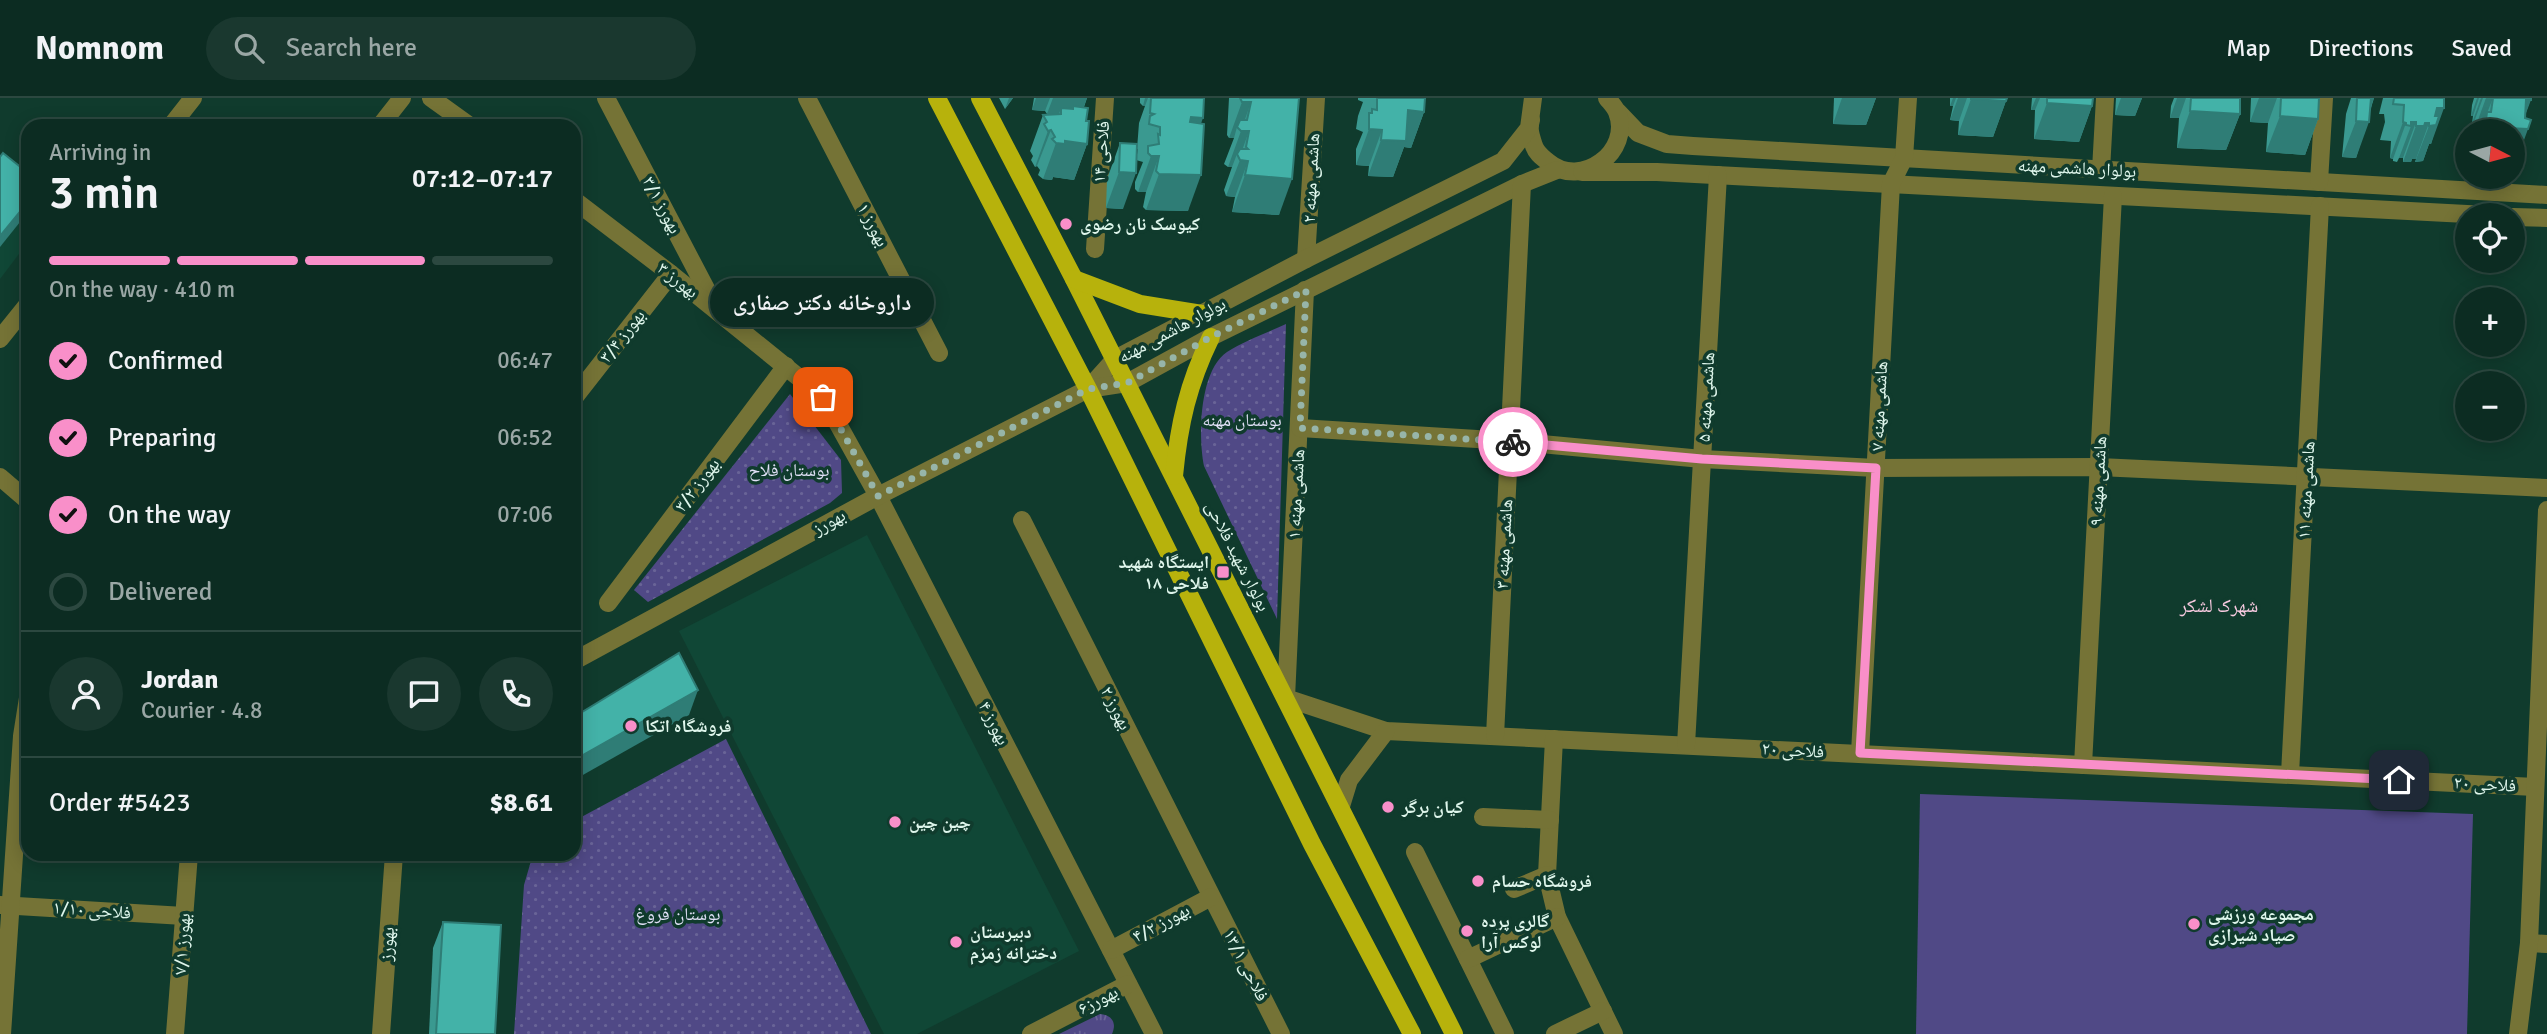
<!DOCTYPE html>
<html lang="en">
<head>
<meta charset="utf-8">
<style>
	:root { --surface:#0c2c22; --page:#1a382f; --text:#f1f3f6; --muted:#9aa7a5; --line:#2c4840; --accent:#f98fc9 }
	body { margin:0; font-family:Signika,"Noto Naskh Arabic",sans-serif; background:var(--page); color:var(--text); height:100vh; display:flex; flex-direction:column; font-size:26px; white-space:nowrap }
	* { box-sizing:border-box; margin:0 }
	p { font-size:23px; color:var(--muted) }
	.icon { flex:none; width:38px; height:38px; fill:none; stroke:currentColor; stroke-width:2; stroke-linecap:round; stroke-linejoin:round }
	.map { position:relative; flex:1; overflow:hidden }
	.sheet { position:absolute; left:21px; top:21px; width:560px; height:742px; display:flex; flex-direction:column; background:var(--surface); border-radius:21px; box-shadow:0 4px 18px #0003,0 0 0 2px var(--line) }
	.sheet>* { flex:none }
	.needle { width:46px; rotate:96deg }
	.buttons { position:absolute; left:2455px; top:21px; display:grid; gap:14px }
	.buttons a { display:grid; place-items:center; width:70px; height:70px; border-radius:50%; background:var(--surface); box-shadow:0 4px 18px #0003,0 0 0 2px var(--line); font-size:35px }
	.pin { position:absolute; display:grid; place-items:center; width:60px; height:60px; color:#fff; margin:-30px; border-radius:14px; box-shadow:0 4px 10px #0006 }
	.courier { position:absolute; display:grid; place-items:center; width:70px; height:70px; margin:-35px; border:5px solid #f98fc9; border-radius:50%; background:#fff; color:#222; box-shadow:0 2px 9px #0007 }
	.bubble { position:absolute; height:49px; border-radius:24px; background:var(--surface); box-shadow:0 4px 18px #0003,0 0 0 2px var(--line); font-size:23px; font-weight:600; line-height:49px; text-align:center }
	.overview em { font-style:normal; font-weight:600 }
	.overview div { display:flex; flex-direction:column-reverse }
	.overview { display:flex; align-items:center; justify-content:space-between; height:119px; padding:0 28px }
	h1 { font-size:46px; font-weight:600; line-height:52px }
	.bar { display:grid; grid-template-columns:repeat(4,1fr); gap:10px 7px; align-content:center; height:84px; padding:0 28px }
	.bar i { height:9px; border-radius:5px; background:var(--line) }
	.bar .selected { background:var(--accent) }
	.bar p { grid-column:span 4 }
	.line { display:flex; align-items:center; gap:18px; padding:0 28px; border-top:2px solid var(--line) }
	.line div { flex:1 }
	.round { display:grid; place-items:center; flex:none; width:74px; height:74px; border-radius:37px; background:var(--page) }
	ol { padding:0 28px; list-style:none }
	li { display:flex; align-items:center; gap:21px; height:77px }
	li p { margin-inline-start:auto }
	li .icon { padding:7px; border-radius:50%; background:var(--accent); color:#111; stroke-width:4 }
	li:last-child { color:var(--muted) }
	li i { width:38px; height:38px; border:4px solid var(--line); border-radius:50% }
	header { display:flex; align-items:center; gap:42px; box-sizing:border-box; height:98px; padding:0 35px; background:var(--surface); border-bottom:2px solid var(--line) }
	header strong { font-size:33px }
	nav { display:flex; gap:38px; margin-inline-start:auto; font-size:24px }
	.search { width:490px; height:63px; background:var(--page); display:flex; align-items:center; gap:18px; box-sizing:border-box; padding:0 24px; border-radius:38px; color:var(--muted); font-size:26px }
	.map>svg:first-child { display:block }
	.built { fill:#104736 }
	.grass { fill:url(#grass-tufts) }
	.park { fill:url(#park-dots) }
	.pitch { fill:#504986 }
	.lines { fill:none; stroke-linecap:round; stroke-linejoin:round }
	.minor { stroke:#757336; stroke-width:18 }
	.major { stroke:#b7b20c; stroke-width:18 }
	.wall { fill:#3a9990 }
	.shaded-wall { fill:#2f7d76 }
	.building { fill:#43b2a8; stroke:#2f7d76; stroke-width:2 }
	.done { stroke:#97b5a9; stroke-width:7; stroke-dasharray:0 12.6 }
	.route { stroke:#f98fc9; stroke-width:9 }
	.poi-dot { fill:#f98fc9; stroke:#103b2d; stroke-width:2.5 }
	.labels { text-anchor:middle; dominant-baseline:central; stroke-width:7; stroke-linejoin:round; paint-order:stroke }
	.street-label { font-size:18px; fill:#dff6ec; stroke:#103b2d }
	.poi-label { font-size:18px; font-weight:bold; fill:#dff6ec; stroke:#103b2d; text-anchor:start }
	.park-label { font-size:18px; fill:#e1e0f7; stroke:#103b2d }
	.neighbourhood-label { font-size:19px; fill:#f8cae0; stroke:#103b2d }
</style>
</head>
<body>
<header>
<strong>Nomnom</strong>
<div class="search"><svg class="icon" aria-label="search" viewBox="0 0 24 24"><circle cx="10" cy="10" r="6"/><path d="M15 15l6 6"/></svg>Search here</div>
<nav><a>Map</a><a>Directions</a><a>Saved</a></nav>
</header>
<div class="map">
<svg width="2547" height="936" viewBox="0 0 2547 936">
	<defs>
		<pattern id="grass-tufts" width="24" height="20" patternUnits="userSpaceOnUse" patternTransform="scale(1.75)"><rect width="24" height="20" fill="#504986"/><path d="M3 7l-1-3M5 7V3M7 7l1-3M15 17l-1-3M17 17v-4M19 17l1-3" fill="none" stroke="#696497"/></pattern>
		<pattern id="park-dots" width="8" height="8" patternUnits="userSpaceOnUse" patternTransform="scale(1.75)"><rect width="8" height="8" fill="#504986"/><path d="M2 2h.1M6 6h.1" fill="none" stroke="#696497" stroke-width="1.8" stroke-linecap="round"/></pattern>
	</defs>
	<rect width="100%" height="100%" fill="#103b2d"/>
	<!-- built -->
	<g class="built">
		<polygon points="0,74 28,96 28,144 0,181"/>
		<polygon points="867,437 1079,853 917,936 884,936 679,533"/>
	</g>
	<!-- grass -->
	<path class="grass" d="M1100,916C1112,917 1117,925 1112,936H1059Z"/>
	<!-- park -->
	<g class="park">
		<path d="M1286,226L1277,521L1204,368C1198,339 1199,273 1227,254C1244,243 1267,235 1286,226Z"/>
		<polygon points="790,296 841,362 842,395 830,405 648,504 634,492"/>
		<polygon points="726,641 871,936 514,936 524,787 533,756 574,756 574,723"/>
	</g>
	<!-- pitch -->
	<polygon class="pitch" points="1920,696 2473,716 2467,936 1916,936"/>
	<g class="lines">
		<!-- minor -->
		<g class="minor">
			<polyline points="431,0 470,28"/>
			<polyline points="606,0 715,208"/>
			<polyline points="807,0 939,255"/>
			<polyline points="1618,14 1638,35 1667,46 1693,48 2547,97"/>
			<path d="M1531,22C1528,32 1531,38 1534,48C1537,56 1542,59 1548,64C1581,92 1633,53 1617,14C1615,9 1610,4 1607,0"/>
			<polyline points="171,28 193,0"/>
			<polyline points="380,28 402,0"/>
			<polyline points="2101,72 2105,0"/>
			<polyline points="1582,74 1657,74 2486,117"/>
			<polyline points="2319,84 2324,0"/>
			<polyline points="574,102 671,176 823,299 878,398 1154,936"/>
			<polyline points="2513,119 2547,120"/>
			<polyline points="1095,151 1105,0"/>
			<polyline points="1306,161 1316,0"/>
			<polyline points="1305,192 1286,600 1386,633 2535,689"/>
			<polyline points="0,241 28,206"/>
			<polyline points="1088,291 1115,261 1306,161 1503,63 1529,30 1533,0"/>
			<polyline points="574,300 671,176"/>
			<polyline points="1300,330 1509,343 1702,361 1876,370 2099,369 2547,390"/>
			<polyline points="0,379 28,403"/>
			<polyline points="1022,422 1281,936"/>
			<polyline points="608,505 786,268"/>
			<polyline points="574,563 878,398 1088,291 1127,285 1211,239 1522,86 1557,72"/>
			<polyline points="1495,638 1522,86"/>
			<polyline points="1554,641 1547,777 1557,819 1614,936"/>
			<polyline points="1686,647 1718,77"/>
			<polyline points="1860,655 1891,86 1904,60 1908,0"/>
			<polyline points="2083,667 2113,98"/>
			<polyline points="2290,676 2320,108"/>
			<polyline points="1341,708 1349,682 1386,633"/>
			<polyline points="1483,719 1550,722"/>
			<polyline points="1415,754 1505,936"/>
			<polyline points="1514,791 1547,777"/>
			<polyline points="0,807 184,818"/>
			<polyline points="2529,845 2547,846"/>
			<polyline points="1111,852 1211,799"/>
			<polyline points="1468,861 1557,819"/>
			<polyline points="2,936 22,638 28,600"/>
			<polyline points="175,936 189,756"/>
			<polyline points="381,936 394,756"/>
			<polyline points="1031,936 1128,886"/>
			<polyline points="1555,936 1603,913"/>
			<polyline points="2518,936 2529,845 2547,412"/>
		</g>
		<!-- major -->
		<g class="major">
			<polyline points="937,0 1088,291 1312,746 1412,936"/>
			<polyline points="980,0 1074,181 1454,936"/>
			<polyline points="1074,181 1140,206 1202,216"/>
			<path d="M1174,378C1179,326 1188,286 1211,239"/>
		</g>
	</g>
	<!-- wall -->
	<g class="wall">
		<polygon points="999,0 1013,0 1005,11"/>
		<polygon points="1034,0 1087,0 1084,9 1086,23 1087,46 1074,82 1053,79 1052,82 1043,81 1038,77 1040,72 1037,68 1035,69 1031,62 1033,58 1030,53 1043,17 1047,16 1045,13 1032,12"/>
		<polygon points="1140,0 1204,0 1188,113 1146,112 1143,109 1146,94 1138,94 1135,91 1135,84 1143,64 1136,62 1138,51 1137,51 1139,25 1145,8 1143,8 1140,5"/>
		<polygon points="1229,0 1299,0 1279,117 1232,114 1235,99 1226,98 1224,92 1232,69 1228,69 1224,66 1234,40 1229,40 1227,37"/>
		<polygon points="1358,0 1425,0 1424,14 1411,50 1404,49 1393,79 1368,78 1369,68 1356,67 1356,51 1363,34 1356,31 1358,18 1363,4 1358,2"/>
		<polygon points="1834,0 1876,0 1866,27 1833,26"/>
		<polygon points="1950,0 2007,0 1993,39 1958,37 1959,23 1950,22 1953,8 1950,8"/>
		<polygon points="2032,0 2093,0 2092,8 2079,44 2034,41 2035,12 2031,12"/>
		<polygon points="2116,0 2142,0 2135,18 2115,17"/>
		<polygon points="2174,0 2240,0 2240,16 2226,52 2177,50 2179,20 2170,20 2171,8"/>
		<polygon points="2251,0 2319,0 2318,21 2305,57 2266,54 2268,25 2250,24"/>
		<polygon points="2351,0 2374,0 2356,60 2342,59 2346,16"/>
		<polygon points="2383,0 2444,0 2431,46 2429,46 2423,63 2415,64 2416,61 2412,61 2411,64 2403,64 2403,60 2399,60 2397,64 2393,63 2393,61 2390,60 2391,43 2380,42 2385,24 2384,16 2379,16"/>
		<polygon points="2474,0 2531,0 2525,17 2515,67 2513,33 2473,33 2474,24 2472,25 2473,18 2471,18 2472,7"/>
		<polygon points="1120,45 1123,111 1106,110 1107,81"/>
		<polygon points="443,824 495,936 429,936 433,850"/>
	</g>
	<!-- shaded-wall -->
	<g class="shaded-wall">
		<polygon points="1009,0 1013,0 1005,11"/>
		<polygon points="1036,0 1050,0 1045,13 1032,12"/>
		<polygon points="1053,0 1087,0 1077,27 1067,26 1061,16 1061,10 1056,25 1045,21"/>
		<polygon points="1145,0 1148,0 1145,8 1143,8"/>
		<polygon points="1842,0 1876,0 1866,27 1833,26"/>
		<polygon points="1953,0 1956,0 1953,8 1950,8"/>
		<polygon points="1958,0 1967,0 1959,23 1950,22"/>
		<polygon points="2036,0 2040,0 2035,12 2031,12"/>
		<polygon points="2121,0 2142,0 2135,18 2115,17"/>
		<polygon points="2177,0 2186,0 2179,20 2170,20"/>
		<polygon points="2259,0 2277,0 2268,25 2250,24"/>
		<polygon points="2370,0 2374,0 2365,24 2369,24 2356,60 2342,59 2356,23"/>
		<polygon points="2477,0 2479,0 2473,18 2471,18"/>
		<polygon points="2481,0 2483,0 2474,24 2472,25"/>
		<polygon points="2486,0 2493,0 2480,33 2474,33"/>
		<polygon points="1971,1 2006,3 1993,39 1958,37"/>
		<polygon points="2526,2 2531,2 2520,31 2528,31 2515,67 2513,67 2513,33 2483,33 2485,29"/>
		<polygon points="1242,4 1251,4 1241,33 1237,29 1234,40 1229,40"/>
		<polygon points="2047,5 2092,8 2079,44 2034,41"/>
		<polygon points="2437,10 2444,10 2431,46 2429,46 2423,63 2415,64 2429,28"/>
		<polygon points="1408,12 1424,14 1411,50 1404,49 1393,79 1368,78 1381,42"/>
		<polygon points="2190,13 2240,16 2226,52 2177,50"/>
		<polygon points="2280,18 2318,21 2305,57 2266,54"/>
		<polygon points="1191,19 1203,20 1190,56"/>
		<polygon points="2403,24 2406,25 2393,61 2390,60"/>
		<polygon points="2411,24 2416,24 2403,60 2399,60 2411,28"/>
		<polygon points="2425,25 2429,25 2416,61 2412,61 2411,64 2403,64 2416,28"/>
		<polygon points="1369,31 1382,32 1369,68 1356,67"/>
		<polygon points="1051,32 1037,68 1035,69 1048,33"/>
		<polygon points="1241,33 1249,33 1239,61 1237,56 1232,69 1228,69"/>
		<polygon points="1065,43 1087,46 1074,82 1053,79 1052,82 1043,81 1056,45"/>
		<polygon points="1151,58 1159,58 1146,94 1138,94"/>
		<polygon points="1240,62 1248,63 1235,99 1226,98"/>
		<polygon points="1119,74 1136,75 1123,111 1106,110"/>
		<polygon points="1159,76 1201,77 1188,113 1146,112"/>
		<polygon points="1245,77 1292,81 1279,117 1232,114"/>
		<polygon points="28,104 28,114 0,149 0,138"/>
		<polygon points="698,592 689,617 574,682 574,662"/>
	</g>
	<!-- building -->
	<g class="building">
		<polygon points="1151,0 1204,0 1203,20 1191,19 1190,24 1204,26 1201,77 1159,76 1156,73 1159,58 1151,58 1148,55 1148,48 1159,46 1158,36 1160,37 1160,29 1149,26 1150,18 1154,16 1150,15"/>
		<polygon points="1240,0 1299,0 1292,81 1245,77 1248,63 1240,62 1237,56 1240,51 1248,51 1246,49 1249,33 1241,33 1237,29 1240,22 1247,22 1251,4 1242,4"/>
		<polygon points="1377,0 1425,0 1424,14 1408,12 1406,43 1381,42 1382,32 1369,31 1369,15 1372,15 1372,11 1377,12"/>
		<polygon points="1971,0 2007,0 2006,3 1971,1"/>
		<polygon points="2047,0 2093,0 2092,8 2047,5"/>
		<polygon points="2191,0 2240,0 2240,16 2190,13"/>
		<polygon points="2281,0 2319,0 2318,21 2280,18"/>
		<polygon points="2357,0 2371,0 2369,24 2356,23"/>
		<polygon points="2394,0 2444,0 2444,10 2437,10 2435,18 2439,18 2436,27 2429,28 2429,25 2425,25 2424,28 2416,28 2416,24 2411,24 2411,28 2406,27 2406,25 2403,24 2404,7 2393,6"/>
		<polygon points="2493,0 2531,0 2531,2 2526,2 2525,20 2531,22 2528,31 2485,29 2487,14 2491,14"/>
		<polygon points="1073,8 1088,10 1086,23 1089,23 1087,46 1065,43 1065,46 1056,45 1052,41 1055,39 1051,32 1048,33 1044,26 1047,24 1043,17 1061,16 1061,10 1073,11"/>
		<polygon points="1120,45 1137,46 1136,75 1119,74"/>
		<polygon points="3,55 28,75 28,104 0,138 0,59"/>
		<polygon points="679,555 698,592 574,662 574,619"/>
		<polygon points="443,824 501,827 495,936 436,936"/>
	</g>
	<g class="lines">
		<!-- done -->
		<polyline class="done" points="823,299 878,398 1088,291 1127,285 1211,239 1306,192 1300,330 1513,344"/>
		<!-- route -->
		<polyline class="route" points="1513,344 1702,361 1876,370 1860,655 2399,682"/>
	</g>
	<!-- markers -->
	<g class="poi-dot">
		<circle cx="1066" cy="126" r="7"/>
		<rect x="1216" y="467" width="14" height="14" rx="3.5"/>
		<circle cx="631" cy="628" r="7"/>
		<circle cx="1388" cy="709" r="7"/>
		<circle cx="895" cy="724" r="7"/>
		<circle cx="1478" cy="783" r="7"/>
		<circle cx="2194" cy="826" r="7"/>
		<circle cx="1467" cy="833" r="7"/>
		<circle cx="956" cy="844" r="7"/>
	</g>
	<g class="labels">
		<!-- street labels -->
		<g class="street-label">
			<text transform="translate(1101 54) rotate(-86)">فلاحی ۱۴</text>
			<text transform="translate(2077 70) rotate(3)">بولوار هاشمی مهنه</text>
			<text transform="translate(1311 80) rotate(-87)">هاشمی مهنه ۲</text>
			<text transform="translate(662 107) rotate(62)">بهورز ۳/۱</text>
			<text transform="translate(873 127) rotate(62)">بهورز ۱</text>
			<text transform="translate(678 182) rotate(38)">بهورز ۳</text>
			<text transform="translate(1172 232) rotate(-28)">بولوار هاشمی مهنه</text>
			<text transform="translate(622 238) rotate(-52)">بهورز ۳/۴</text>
			<text transform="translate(1706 299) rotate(-87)">هاشمی مهنه ۵</text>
			<text transform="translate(1879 308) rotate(-87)">هاشمی مهنه ۷</text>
			<text transform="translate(2098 383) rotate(-87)">هاشمی مهنه ۹</text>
			<text transform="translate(697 387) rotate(-53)">بهورز ۳/۲</text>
			<text transform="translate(2306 392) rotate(-87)">هاشمی مهنه ۱۱</text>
			<text transform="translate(1296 396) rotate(-87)">هاشمی مهنه ۱</text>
			<text transform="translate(829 424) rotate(-29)">بهورز</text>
			<text transform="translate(1504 446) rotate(-87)">هاشمی مهنه ۳</text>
			<text transform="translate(1238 458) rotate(63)">بولوار شهید فلاحی</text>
			<text transform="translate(1116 610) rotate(63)">بهورز ۲</text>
			<text transform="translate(994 625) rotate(63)">بهورز ۴</text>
			<text transform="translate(1793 652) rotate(3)">فلاحی ۲۰</text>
			<text transform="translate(2485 686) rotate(3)">فلاحی ۲۰</text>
			<text transform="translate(92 812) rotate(4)">فلاحی ۱/۱۰</text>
			<text transform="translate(1161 825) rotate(-28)">بهورز ۴/۲</text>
			<text transform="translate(182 846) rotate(-86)">بهورز ۷/۱</text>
			<text transform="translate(387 846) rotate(-86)">بهورز</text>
			<text transform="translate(1246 867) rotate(63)">فلاحی ۱۳/۱</text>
			<text transform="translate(1098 902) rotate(-27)">بهورز۶</text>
		</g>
		<!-- poi labels -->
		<g class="poi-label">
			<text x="1080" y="126">کیوسک نان رضوی</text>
			<text x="1209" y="464" text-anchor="end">ایستگاه شهید<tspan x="1209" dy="21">فلاحی ۱۸</tspan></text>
			<text x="645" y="628">فروشگاه اتکا</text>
			<text x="1402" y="709">کیان برگر</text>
			<text x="909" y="724">چین چین</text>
			<text x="1492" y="783">فروشگاه حسام</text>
			<text x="2208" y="816">مجموعه ورزشی<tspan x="2208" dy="21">صیاد شیرازی</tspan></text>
			<text x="1481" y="823">گالری پرده<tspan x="1481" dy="21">لوکس آرا</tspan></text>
			<text x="970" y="834">دبیرستان<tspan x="970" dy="21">دخترانه زمزم</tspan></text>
		</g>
		<!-- park labels -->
		<g class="park-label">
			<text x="1242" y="322">بوستان مهنه</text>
			<text x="789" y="372">بوستان فلاح</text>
			<text x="678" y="816">بوستان فروغ</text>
		</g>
		<!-- neighbourhood labels -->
		<g class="neighbourhood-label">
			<text x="2219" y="508">شهرک لشکر</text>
		</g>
	</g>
</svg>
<div class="buttons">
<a><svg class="needle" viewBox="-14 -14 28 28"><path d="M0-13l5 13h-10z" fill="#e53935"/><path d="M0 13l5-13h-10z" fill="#9aa7a5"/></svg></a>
<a><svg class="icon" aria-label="locate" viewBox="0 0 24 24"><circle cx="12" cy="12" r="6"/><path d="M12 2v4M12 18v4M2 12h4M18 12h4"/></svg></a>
<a>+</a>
<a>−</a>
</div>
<div class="pin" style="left:823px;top:299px;background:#ea580c"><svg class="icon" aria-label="bag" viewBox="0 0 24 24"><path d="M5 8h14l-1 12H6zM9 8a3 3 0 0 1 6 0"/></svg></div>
<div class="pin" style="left:2399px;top:682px;background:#1f2937"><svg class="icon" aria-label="home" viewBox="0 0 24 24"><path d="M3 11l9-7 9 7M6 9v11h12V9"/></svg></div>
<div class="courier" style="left:1513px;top:344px"><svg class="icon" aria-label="bike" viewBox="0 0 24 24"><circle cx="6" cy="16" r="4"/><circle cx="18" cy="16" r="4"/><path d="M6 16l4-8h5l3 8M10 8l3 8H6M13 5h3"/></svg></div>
<div class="bubble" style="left:710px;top:180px;width:224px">داروخانه دکتر صفاری</div>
<section class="sheet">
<div class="overview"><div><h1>3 min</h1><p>Arriving in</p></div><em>07:12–07:17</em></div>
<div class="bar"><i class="selected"></i><i class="selected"></i><i class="selected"></i><i></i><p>On the way · 410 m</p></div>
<ol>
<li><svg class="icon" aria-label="check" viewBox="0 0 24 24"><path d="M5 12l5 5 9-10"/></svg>Confirmed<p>06:47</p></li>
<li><svg class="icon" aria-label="check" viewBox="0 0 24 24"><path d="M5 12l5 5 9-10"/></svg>Preparing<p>06:52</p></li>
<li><svg class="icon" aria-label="check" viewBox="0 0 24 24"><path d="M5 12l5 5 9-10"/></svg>On the way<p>07:06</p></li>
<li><i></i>Delivered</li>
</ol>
<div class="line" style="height:126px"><a class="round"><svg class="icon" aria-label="person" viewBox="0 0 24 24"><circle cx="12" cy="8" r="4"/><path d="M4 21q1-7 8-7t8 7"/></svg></a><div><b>Jordan</b><p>Courier · 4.8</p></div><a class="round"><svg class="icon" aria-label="chat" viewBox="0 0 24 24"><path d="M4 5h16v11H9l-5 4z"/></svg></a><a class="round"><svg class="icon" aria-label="phone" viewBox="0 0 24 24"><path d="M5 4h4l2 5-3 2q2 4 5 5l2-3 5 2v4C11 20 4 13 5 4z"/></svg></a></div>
<div class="line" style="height:91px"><div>Order #5423</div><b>$8.61</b></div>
</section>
</div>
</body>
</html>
